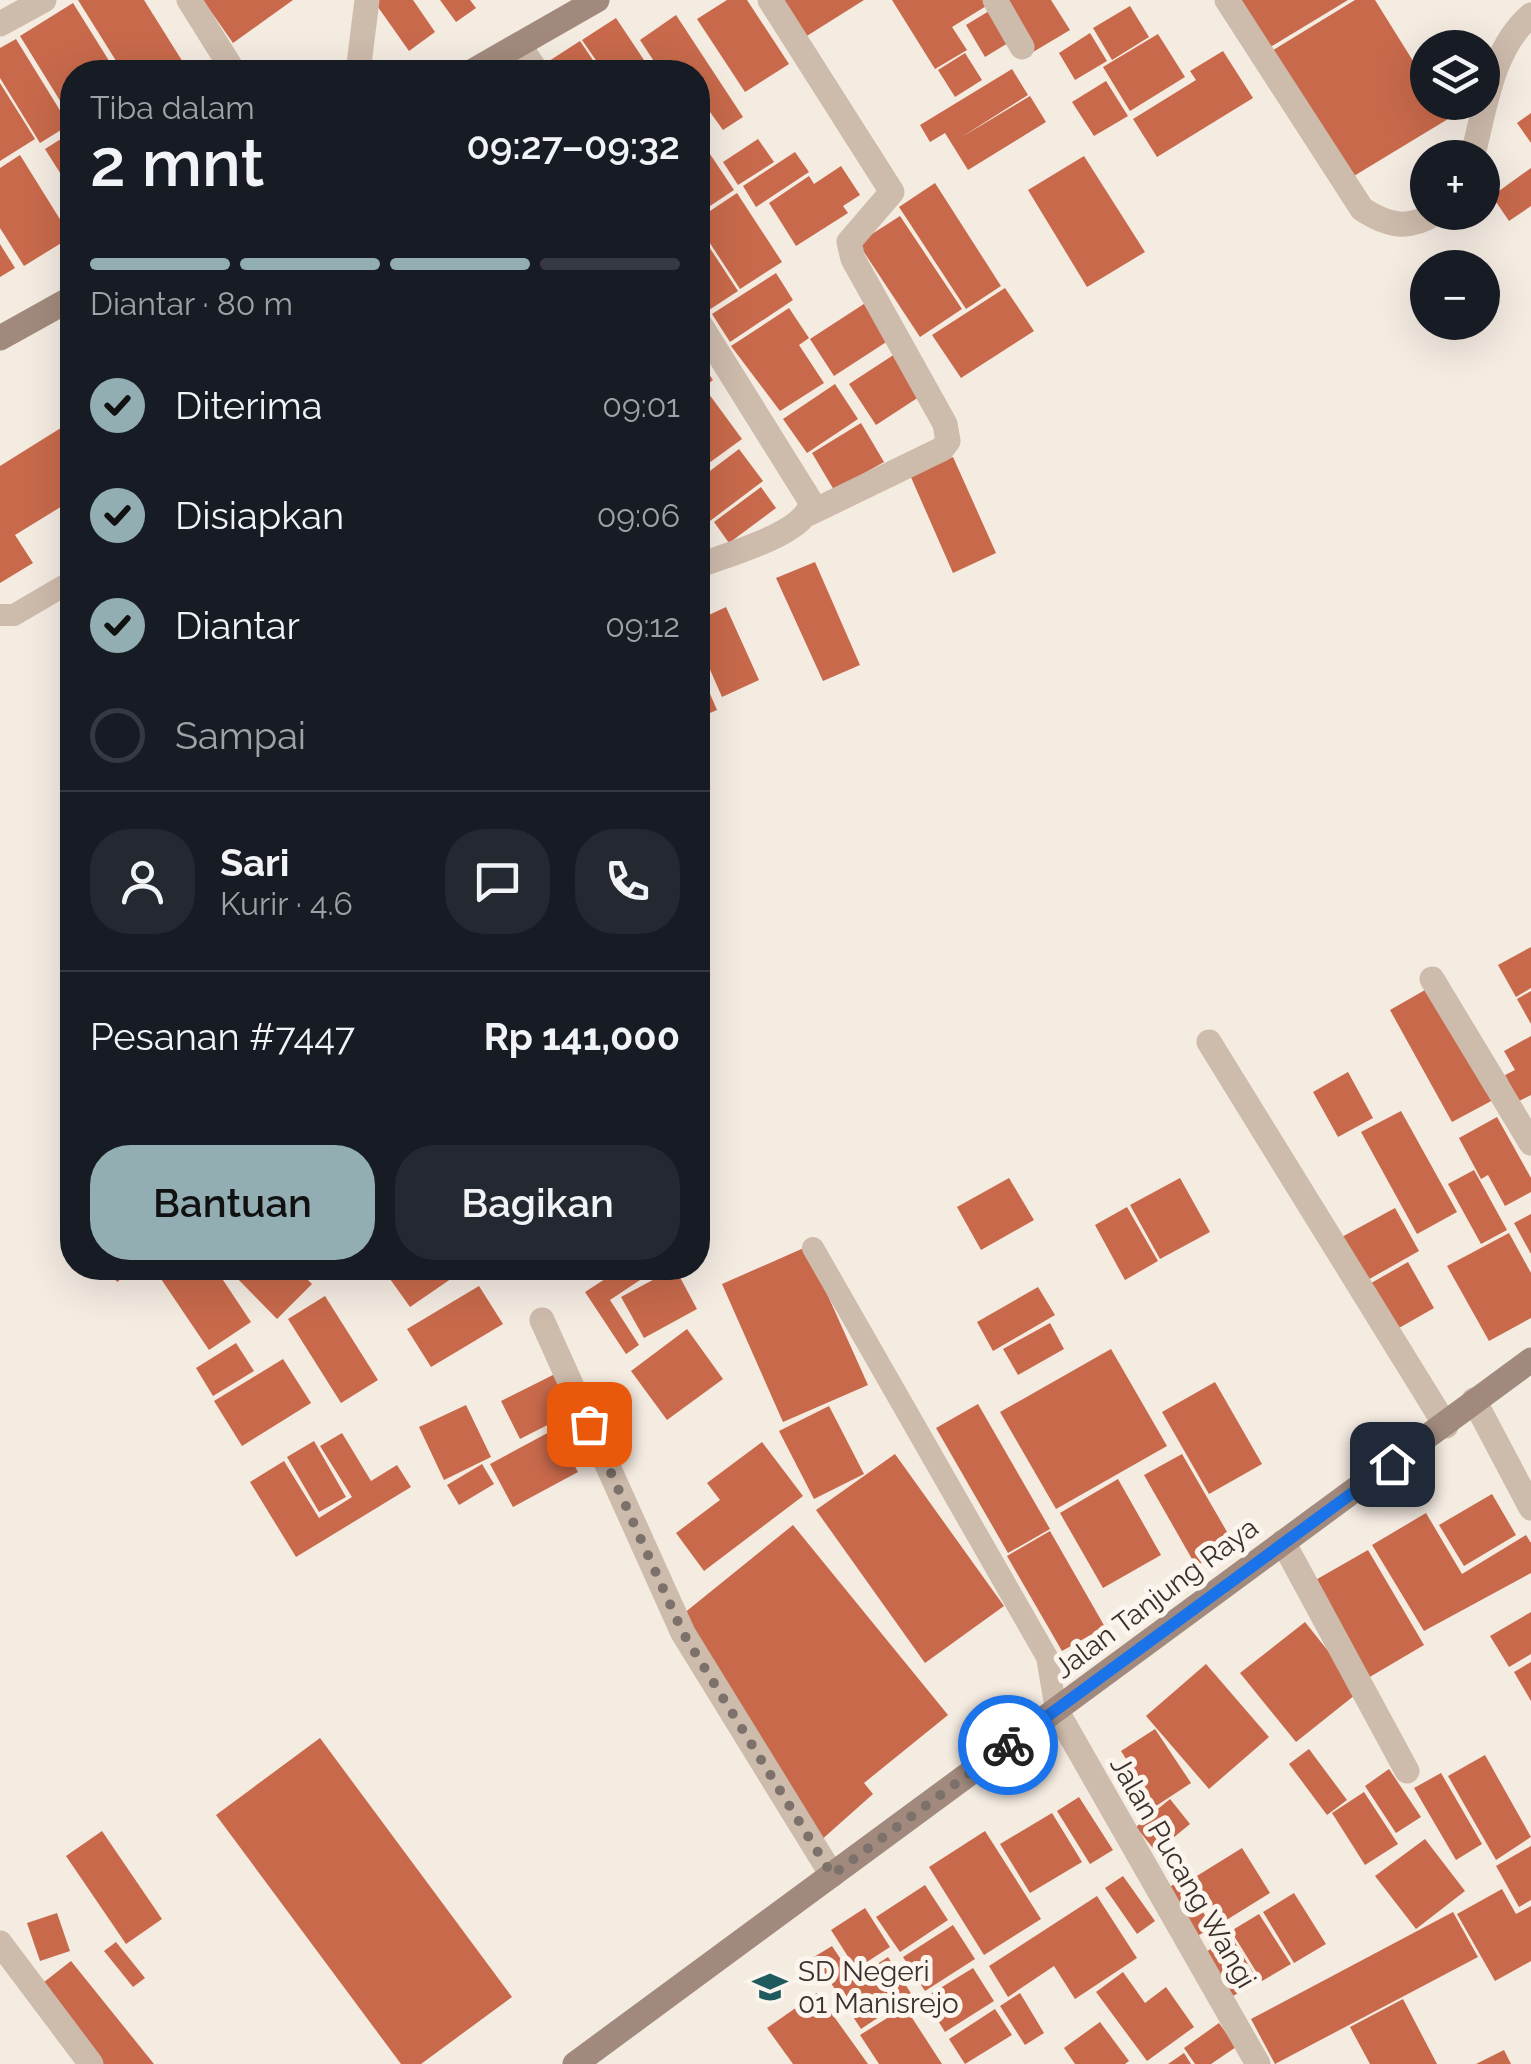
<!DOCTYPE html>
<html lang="id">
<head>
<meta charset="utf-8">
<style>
	:root { --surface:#171b24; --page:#242831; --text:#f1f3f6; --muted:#9ea1a6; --line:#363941; --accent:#92aeb2 }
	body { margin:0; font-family:Raleway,sans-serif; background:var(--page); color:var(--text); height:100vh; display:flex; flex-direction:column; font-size:38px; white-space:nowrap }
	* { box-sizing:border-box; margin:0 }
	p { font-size:32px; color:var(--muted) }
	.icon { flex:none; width:55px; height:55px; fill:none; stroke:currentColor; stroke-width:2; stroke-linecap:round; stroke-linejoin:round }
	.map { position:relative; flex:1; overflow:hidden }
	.drawer { position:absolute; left:60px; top:60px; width:650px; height:1220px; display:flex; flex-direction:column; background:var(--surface); border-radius:40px; box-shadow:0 10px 40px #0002 }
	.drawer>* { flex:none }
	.fabs { position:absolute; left:1410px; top:30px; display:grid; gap:20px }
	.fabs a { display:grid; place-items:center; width:90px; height:90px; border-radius:50%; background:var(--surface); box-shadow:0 10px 40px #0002; font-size:50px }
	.pin { position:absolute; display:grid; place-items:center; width:85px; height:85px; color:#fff; margin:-42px; border-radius:20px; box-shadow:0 5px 15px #0006 }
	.courier { position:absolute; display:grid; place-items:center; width:100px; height:100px; margin:-50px; border:8px solid #1a73e8; border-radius:50%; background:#fff; color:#222; box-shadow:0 2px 12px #0007 }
	.summary em { font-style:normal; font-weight:600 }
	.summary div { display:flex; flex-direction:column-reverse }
	.summary { display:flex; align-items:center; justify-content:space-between; height:170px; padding:0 30px }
	h1 { font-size:65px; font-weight:600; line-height:75px }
	.bar { display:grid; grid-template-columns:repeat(4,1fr); gap:15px 10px; align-content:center; height:120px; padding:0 30px }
	.bar i { height:12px; border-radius:8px; background:var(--line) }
	.bar .on { background:var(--accent) }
	.bar p { grid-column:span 4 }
	.line { display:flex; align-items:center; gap:25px; padding:0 30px; border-top:2px solid var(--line) }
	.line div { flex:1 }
	.round { display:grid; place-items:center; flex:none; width:105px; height:105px; border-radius:40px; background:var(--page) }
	ol { padding:0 30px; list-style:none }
	li { display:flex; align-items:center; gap:30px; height:110px }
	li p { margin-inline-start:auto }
	li .icon { padding:10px; border-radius:50%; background:var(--accent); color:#111; stroke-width:4 }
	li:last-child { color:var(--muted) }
	li i { width:55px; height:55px; border:5px solid var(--line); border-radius:50% }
	.cta { display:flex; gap:20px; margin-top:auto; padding:20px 30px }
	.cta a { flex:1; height:115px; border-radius:40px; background:var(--accent); color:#111; font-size:40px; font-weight:600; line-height:115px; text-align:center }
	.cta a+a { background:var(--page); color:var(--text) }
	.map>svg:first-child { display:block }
	.building { fill:#c8694b }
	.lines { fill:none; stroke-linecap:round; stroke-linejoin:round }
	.lane { stroke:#cdbbac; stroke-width:22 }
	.street { stroke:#cdbbac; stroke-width:25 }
	.secondary { stroke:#a18a7d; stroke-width:25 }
	.done { stroke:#7c716b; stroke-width:10; stroke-dasharray:0 18 }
	.route { stroke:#1a73e8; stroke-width:12 }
	.labels { text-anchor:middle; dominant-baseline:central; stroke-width:10; stroke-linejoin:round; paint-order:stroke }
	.street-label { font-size:28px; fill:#3b302b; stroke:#fbf5ee }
	.poi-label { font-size:28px; fill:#3b302b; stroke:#fbf5ee; text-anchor:start }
</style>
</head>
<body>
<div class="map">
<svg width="1531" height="2064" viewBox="0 0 1531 2064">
	<rect width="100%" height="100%" fill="#f4ebe1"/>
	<!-- building -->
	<g class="building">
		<polygon points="78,0 144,0 186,67 176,72 123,72"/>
		<polygon points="203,0 293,0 233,43"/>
		<polygon points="373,0 413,0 435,32 409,51"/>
		<polygon points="440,0 470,0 476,8 456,22"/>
		<polygon points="727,0 747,0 789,64 745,92 697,19"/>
		<polygon points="778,0 864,0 802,39"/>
		<polygon points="892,0 996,0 952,27 967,50 935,69"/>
		<polygon points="1001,0 1051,0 1070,30 1033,52"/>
		<polygon points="1233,0 1348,0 1264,51"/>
		<polygon points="1355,0 1375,0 1428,85 1428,102 1438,102 1448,119 1344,182 1265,55"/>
		<polygon points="73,3 116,72 72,72 72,120 20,36"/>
		<polygon points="1130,6 1149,37 1112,60 1093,28"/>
		<polygon points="994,8 1013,40 985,57 966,25"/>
		<polygon points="676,15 743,117 723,130 710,112 698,120 698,72 661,72 640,40"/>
		<polygon points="616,18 652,72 604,72 582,40"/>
		<polygon points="1090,33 1107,61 1075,80 1059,53"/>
		<polygon points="1158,34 1185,77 1130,111 1103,67"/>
		<polygon points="16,39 69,125 40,143 0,78 0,48"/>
		<polygon points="580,41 601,72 556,72 549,61"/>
		<polygon points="1223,51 1253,98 1157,157 1133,119 1196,80 1190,71"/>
		<polygon points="965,53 982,80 955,97 938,70"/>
		<polygon points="1012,69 1028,95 960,138 1030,96 1046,122 968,170 945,133 930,142 920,125"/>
		<polygon points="1106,81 1128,116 1094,136 1072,102"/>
		<polygon points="0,83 35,139 0,161"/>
		<polygon points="1531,113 1531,143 1517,123"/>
		<polygon points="698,130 710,149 698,158"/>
		<polygon points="72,132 72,192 45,149"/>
		<polygon points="758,139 774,162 738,185 723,162"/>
		<polygon points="795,152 809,172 756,207 743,186"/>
		<polygon points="710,154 734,190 698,214 698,162"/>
		<polygon points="20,155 71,237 24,266 0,228 0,168"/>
		<polygon points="1084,156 1145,252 1087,287 1028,190"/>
		<polygon points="841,166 860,195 843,206 848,213 796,246 769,203 809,176 814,184"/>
		<polygon points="1531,168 1531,206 1509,221 1492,196"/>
		<polygon points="935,183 1001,286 966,309 899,207"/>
		<polygon points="737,193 782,262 740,289 698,225 698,219"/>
		<polygon points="900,216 962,309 920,337 858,243"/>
		<polygon points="698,230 738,291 709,310 698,293"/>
		<polygon points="0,244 15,268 0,277"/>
		<polygon points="776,273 793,300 730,342 712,314"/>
		<polygon points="1005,288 1034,331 961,378 932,335"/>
		<polygon points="870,300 894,337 834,376 810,339"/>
		<polygon points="789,308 809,338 799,345 824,383 780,411 731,346"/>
		<polygon points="898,352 925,393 876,425 849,384"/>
		<polygon points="698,358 713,380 698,392"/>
		<polygon points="835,384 858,419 807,453 783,419"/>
		<polygon points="706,390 742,439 698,471 698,396"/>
		<polygon points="72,421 72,500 15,535 33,563 0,583 0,466"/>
		<polygon points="861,423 884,462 834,490 812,453"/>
		<polygon points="739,449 763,481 698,530 698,480"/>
		<polygon points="953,457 996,553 953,573 910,475"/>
		<polygon points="761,487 776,508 729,543 714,522"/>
		<polygon points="815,562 860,665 823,681 776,578"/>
		<polygon points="726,607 759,680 722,697 698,642 698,620"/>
		<polygon points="698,666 717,710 698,718"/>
		<polygon points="1531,947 1531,988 1516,997 1498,965"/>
		<polygon points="1432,986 1495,1099 1452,1122 1390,1010"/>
		<polygon points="1531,991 1531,1024 1517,999"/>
		<polygon points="1531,1036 1531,1095 1519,1101 1505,1075 1515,1070 1504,1051"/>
		<polygon points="1348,1072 1373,1118 1338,1137 1313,1092"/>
		<polygon points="1401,1111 1457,1212 1417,1234 1361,1132"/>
		<polygon points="1497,1117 1531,1178 1531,1192 1505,1206 1488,1175 1481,1179 1459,1138"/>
		<polygon points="1474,1170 1507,1230 1481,1244 1448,1184"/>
		<polygon points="1009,1178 1034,1220 981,1250 957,1207"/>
		<polygon points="1180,1178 1210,1232 1160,1259 1130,1205"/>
		<polygon points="1127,1207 1158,1261 1125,1280 1095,1225"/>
		<polygon points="1395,1208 1419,1251 1364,1282 1340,1238"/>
		<polygon points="1531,1214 1531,1254 1514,1223"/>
		<polygon points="1509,1233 1531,1273 1531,1318 1489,1341 1447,1266"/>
		<polygon points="806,1247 868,1385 783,1422 722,1284"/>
		<polygon points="1408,1262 1434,1308 1392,1332 1366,1286"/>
		<polygon points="97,1268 128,1268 118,1282"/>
		<polygon points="172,1268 215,1268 251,1322 209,1350 159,1276"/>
		<polygon points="236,1268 296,1268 312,1284 277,1319 231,1272"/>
		<polygon points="392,1268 454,1268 458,1274 410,1307 385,1272"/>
		<polygon points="622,1268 636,1268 643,1278 610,1300 639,1345 626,1354 585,1292"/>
		<polygon points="675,1268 697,1309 644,1338 621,1297"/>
		<polygon points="479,1286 503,1324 431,1367 407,1329"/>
		<polygon points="1038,1287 1055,1315 993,1351 977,1322"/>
		<polygon points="325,1296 378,1380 341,1403 288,1319"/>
		<polygon points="1050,1323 1064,1349 1018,1375 1003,1349"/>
		<polygon points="687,1329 723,1379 667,1420 631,1371"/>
		<polygon points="236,1343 254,1371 213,1396 196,1368"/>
		<polygon points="1111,1349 1167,1446 1056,1509 1000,1412"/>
		<polygon points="283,1359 311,1403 242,1446 214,1401"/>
		<polygon points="557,1373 577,1410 520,1439 501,1401"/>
		<polygon points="1215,1382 1262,1464 1209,1494 1162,1412"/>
		<polygon points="978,1404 1050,1529 1008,1553 936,1428"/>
		<polygon points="466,1405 491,1457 444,1480 419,1427"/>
		<polygon points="829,1406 864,1474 814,1499 779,1431"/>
		<polygon points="555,1429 578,1472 513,1507 490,1464"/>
		<polygon points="342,1433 371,1481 397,1465 411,1487 296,1557 250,1482 284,1461 319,1518 352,1497 320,1446"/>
		<polygon points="314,1441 346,1497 319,1512 287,1457"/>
		<polygon points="762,1442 803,1496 704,1571 676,1533 720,1500 707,1483"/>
		<polygon points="895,1454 1004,1606 925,1663 816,1510"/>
		<polygon points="1182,1454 1234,1544 1196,1566 1144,1475"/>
		<polygon points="482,1464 494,1484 459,1505 447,1485"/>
		<polygon points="1118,1479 1161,1555 1103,1588 1060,1513"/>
		<polygon points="1492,1494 1516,1535 1464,1566 1439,1525"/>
		<polygon points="1426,1513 1462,1574 1526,1535 1531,1543 1531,1573 1424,1631 1372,1545"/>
		<polygon points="793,1525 948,1715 864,1783 873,1794 819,1842 683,1614"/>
		<polygon points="1050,1531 1105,1627 1062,1651 1007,1556"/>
		<polygon points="1368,1550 1424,1645 1368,1678 1312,1582"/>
		<polygon points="1531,1612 1531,1654 1509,1667 1490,1636"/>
		<polygon points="1305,1622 1360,1691 1296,1742 1240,1673"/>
		<polygon points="1531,1662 1531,1701 1514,1672"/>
		<polygon points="1206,1664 1269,1737 1209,1789 1146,1716"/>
		<polygon points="1155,1729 1191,1783 1156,1806 1121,1751"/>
		<polygon points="320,1738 512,1997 421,2064 401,2064 216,1815"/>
		<polygon points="1309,1749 1347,1800 1327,1815 1289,1764"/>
		<polygon points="1485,1755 1531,1837 1496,1860 1448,1776"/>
		<polygon points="1389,1769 1421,1817 1396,1833 1365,1786"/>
		<polygon points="1441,1773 1482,1844 1456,1860 1414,1788"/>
		<polygon points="1364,1792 1398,1844 1365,1865 1332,1813"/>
		<polygon points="1079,1797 1113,1850 1090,1864 1057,1811"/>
		<polygon points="1170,1799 1190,1824 1156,1852 1136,1827"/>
		<polygon points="1052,1813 1082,1862 1030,1893 1000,1844"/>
		<polygon points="102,1831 162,1919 126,1944 66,1856"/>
		<polygon points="985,1831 1041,1919 984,1955 929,1867"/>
		<polygon points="1425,1839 1465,1891 1416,1929 1375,1876"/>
		<polygon points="1531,1846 1531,1900 1519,1907 1496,1866"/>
		<polygon points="1242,1848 1270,1893 1220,1924 1192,1879"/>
		<polygon points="1123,1876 1155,1921 1137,1934 1105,1888"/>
		<polygon points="1183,1879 1212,1927 1196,1937 1166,1889"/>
		<polygon points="925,1885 948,1920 900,1952 876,1917"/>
		<polygon points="1502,1889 1516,1914 1531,1906 1531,1961 1495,1981 1457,1914"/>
		<polygon points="1294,1893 1326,1944 1294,1963 1263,1912"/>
		<polygon points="1097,1896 1137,1958 1075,1999 1054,1966 1008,1997 989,1966"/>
		<polygon points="865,1908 890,1947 856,1969 831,1930"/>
		<polygon points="1453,1912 1478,1957 1275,2064 1251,2019"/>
		<polygon points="57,1913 70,1951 40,1961 27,1923"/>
		<polygon points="1259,1914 1291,1964 1262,1981 1231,1931"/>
		<polygon points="953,1925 975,1959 925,1991 903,1957"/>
		<polygon points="1231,1936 1258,1981 1233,1996 1206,1952"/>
		<polygon points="116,1942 145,1978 133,1987 104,1951"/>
		<polygon points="832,1946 854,1979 888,1957 912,1995 861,2029 814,1957"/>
		<polygon points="71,1961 154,2064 101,2064 39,1986"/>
		<polygon points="973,1968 994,2001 945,2032 924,1998"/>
		<polygon points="1123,1972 1145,2003 1166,1987 1194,2027 1147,2061 1096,1992"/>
		<polygon points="817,1993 868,2064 793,2064 767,2028"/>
		<polygon points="1020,1993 1044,2033 1025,2045 1000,2006"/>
		<polygon points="1403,1999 1437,2064 1370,2064 1350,2027"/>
		<polygon points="905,2007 942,2064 879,2064 860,2035"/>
		<polygon points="995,2009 1012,2035 965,2064 949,2039"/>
		<polygon points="1100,2022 1129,2061 1125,2064 1075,2064 1064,2048"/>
		<polygon points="1219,2023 1236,2047 1211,2064 1195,2064 1184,2048"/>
		<polygon points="1504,2050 1511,2064 1476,2064"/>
		<polygon points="1184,2053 1191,2064 1168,2064"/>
	</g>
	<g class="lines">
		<!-- lane -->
		<g class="lane">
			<polyline points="0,615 14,615 72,581"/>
			<polyline points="813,1248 1047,1657 1056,1710"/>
		</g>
		<!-- street -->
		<g class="street">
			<polyline points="189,0 234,72"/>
			<polyline points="770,0 892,192 849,242 853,259 945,424 948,441 942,449 810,513"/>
			<polyline points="995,0 1022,47"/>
			<path d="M1227,0L1362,209C1388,226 1409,231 1437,212"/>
			<polyline points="0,24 44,0"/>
			<polyline points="519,45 537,72"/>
			<polyline points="358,72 367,0"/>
			<path d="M1472,158C1485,110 1491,49 1531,15"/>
			<path d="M698,321L811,502C807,534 727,554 698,566"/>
			<polyline points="1432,979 1531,1143"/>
			<polyline points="1209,1042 1446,1426"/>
			<polyline points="542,1320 683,1633 832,1875"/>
			<polyline points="1474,1400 1531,1508"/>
			<polyline points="1283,1542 1407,1771"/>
			<polyline points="1056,1710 1258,2064"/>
			<polyline points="0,1943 91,2064"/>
		</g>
		<!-- secondary -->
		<g class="secondary">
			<polyline points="471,72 597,0"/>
			<polyline points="0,338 72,298"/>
			<polyline points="575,2064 1531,1360"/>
		</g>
	</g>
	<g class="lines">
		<!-- done -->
		<polyline class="done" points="589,1424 683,1633 832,1875 1008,1745"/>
		<!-- route -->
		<polyline class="route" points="1008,1745 1392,1464"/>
	</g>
	<!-- icons -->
	<defs>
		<g id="school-bare" transform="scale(2.7)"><path d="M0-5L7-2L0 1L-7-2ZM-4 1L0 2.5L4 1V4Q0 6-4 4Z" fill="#1f5a5e" stroke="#fbf5ee" stroke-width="2.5" paint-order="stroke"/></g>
	</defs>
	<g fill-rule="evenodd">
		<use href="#school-bare" x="770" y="1987"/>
	</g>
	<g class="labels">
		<!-- street labels -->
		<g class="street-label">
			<text transform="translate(1156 1598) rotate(-37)">Jalan Tanjung Raya</text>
			<text transform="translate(1183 1872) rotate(60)">Jalan Pucang Wangi</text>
		</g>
		<!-- poi labels -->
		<g class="poi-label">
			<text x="798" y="1971">SD Negeri<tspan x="798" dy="32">01 Manisrejo</tspan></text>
		</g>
	</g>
</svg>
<div class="fabs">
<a><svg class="icon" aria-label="layers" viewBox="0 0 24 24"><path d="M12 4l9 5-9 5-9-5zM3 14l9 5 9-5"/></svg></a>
<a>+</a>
<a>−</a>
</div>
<div class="pin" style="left:589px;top:1424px;background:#ea580c"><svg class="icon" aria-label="bag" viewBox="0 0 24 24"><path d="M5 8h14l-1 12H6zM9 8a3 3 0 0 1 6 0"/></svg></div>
<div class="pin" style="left:1392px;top:1464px;background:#1f2937"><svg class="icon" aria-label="home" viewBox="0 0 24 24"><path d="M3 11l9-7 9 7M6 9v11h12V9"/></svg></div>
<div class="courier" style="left:1008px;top:1745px"><svg class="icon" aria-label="bike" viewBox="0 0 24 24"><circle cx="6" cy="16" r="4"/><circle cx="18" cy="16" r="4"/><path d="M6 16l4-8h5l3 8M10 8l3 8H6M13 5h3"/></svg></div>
<section class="drawer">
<div class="summary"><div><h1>2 mnt</h1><p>Tiba dalam</p></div><em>09:27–09:32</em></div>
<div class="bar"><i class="on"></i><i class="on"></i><i class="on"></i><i></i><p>Diantar · 80 m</p></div>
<ol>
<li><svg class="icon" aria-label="check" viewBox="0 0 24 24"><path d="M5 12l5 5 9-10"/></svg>Diterima<p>09:01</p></li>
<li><svg class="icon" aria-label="check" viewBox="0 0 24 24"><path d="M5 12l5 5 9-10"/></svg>Disiapkan<p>09:06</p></li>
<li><svg class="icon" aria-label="check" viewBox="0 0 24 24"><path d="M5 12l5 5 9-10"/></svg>Diantar<p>09:12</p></li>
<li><i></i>Sampai</li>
</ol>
<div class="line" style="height:180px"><a class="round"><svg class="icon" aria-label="person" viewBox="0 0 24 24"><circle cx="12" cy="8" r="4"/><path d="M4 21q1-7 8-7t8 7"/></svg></a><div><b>Sari</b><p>Kurir · 4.6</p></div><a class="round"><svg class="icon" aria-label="chat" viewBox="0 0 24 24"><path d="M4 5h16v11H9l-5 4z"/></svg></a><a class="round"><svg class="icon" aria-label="phone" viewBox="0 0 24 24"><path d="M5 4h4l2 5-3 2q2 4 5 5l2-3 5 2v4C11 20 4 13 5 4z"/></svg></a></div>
<div class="line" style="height:130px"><div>Pesanan #7447</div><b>Rp 141,000</b></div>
<div class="cta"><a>Bantuan</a><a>Bagikan</a></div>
</section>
</div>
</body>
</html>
